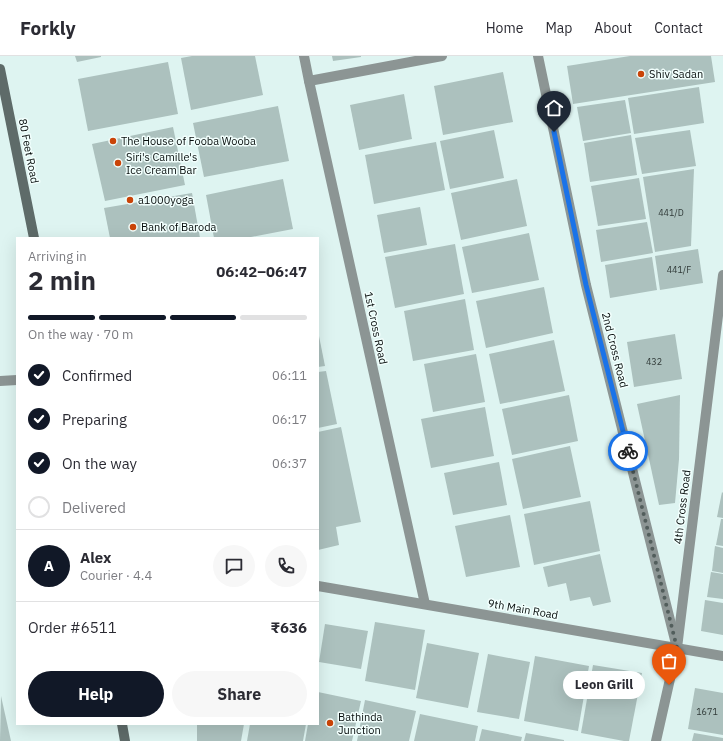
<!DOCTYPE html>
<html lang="en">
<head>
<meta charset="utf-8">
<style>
	:root { --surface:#fff; --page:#f7f7f7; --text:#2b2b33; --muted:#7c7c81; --line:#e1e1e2; --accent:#111827 }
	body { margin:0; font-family:"IBM Plex Sans",sans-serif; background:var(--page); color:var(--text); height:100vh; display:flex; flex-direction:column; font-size:15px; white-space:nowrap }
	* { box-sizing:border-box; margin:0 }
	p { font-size:13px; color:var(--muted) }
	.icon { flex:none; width:22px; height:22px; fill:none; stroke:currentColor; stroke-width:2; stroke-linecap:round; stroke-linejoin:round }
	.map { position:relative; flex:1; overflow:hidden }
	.side { position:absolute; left:16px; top:181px; width:303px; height:488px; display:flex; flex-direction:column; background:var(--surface); border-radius:0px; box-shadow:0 4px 16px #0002 }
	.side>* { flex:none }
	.pin { position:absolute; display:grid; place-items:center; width:34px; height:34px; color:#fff; margin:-41px -17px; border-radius:50% 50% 50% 0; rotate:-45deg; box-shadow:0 0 4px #0007 }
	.pin .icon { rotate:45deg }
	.courier { position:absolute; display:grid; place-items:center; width:40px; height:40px; margin:-20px; border:3px solid #1a73e8; border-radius:50%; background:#fff; color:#222; box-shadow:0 1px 5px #0007 }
	.bubble { position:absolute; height:28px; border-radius:14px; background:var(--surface); box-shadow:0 4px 16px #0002; font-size:13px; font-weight:700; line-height:28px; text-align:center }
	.headline em { font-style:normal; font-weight:700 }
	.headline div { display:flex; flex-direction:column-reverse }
	.headline { display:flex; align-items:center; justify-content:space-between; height:68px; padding:0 12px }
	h1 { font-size:26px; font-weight:700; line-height:30px }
	.bar { display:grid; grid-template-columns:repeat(4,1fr); gap:6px 4px; align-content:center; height:48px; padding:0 12px }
	.bar i { height:5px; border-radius:3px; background:var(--line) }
	.bar .on { background:var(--accent) }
	.bar p { grid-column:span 4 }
	.line { display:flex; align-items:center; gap:10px; padding:0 12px; border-top:1px solid var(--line) }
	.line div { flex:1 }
	.round { display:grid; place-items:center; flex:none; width:42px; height:42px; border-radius:21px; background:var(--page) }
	ol { padding:0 12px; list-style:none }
	li { display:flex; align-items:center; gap:12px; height:44px }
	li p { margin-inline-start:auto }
	li .icon { padding:4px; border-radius:50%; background:var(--accent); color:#fff; stroke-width:4 }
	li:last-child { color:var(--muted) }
	li i { width:22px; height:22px; border:2px solid var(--line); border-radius:50% }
	.button { display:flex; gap:8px; margin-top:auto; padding:8px 12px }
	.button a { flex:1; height:46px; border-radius:24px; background:var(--accent); color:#fff; font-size:16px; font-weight:700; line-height:46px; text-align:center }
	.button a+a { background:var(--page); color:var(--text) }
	header { display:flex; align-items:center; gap:24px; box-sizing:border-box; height:56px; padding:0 20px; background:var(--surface); border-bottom:1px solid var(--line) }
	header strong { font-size:19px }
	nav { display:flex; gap:22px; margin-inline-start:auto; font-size:14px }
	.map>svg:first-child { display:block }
	.building { fill:#acc1be }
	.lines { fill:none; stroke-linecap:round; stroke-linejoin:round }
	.minor { stroke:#8c9594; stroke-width:10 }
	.secondary { stroke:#5e6b69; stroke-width:10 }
	.done { stroke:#525e5c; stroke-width:4; stroke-dasharray:0 7.2 }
	.route { stroke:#1a73e8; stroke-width:5 }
	.poi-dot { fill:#ca4408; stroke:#f2fffd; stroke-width:1.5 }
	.labels { text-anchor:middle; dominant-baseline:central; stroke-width:3; stroke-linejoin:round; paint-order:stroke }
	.number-label { font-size:9px; fill:#303a38 }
	.poi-label { font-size:11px; fill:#060d0c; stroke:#f2fffd; text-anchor:start }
	.street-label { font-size:11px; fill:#060d0c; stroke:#f2fffd }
</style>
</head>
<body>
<header>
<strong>Forkly</strong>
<nav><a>Home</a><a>Map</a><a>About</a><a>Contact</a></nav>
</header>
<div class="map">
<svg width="723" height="685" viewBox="0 0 723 685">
	<rect width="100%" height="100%" fill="#def4f1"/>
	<!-- building -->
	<g class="building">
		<polygon points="75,0 101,0 101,1 77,6"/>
		<polygon points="192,0 255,0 263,39 191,54 181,2"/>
		<polygon points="332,0 361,0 361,1 333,5"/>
		<polygon points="630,0 711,0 715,26 573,48 567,10"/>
		<polygon points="168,6 178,58 88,75 78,23"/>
		<polygon points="503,16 513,66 443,79 434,30"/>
		<polygon points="699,31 704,67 634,78 628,42"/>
		<polygon points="404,38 412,83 359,94 350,49"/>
		<polygon points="625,44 631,77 583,85 577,51"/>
		<polygon points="278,50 289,105 204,121 193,67"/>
		<polygon points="173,71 185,129 105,145 92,88"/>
		<polygon points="494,74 504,122 450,133 440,85"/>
		<polygon points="690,74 696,110 642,118 635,82"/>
		<polygon points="631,79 637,119 590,126 584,87"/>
		<polygon points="436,86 445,134 374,148 365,99"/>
		<polygon points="694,113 691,190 655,196 643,121"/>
		<polygon points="639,122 646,163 598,170 591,130"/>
		<polygon points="283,123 293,173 246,182 214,182 206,139"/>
		<polygon points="517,123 527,170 461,184 451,137"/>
		<polygon points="192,137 200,182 110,182 104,152"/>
		<polygon points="420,151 427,189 384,197 377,159"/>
		<polygon points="647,166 653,197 601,206 596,174"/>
		<polygon points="529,177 539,224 472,237 462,191"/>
		<polygon points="455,188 464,238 395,252 385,201"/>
		<polygon points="698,193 703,227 660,234 655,200"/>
		<polygon points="652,201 657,234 610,242 605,209"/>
		<polygon points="544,231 553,277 486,292 476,245"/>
		<polygon points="465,243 474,294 413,305 404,255"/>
		<polygon points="675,278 682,323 634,331 627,286"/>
		<polygon points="318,280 319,280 325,310 318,311"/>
		<polygon points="554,284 565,335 500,348 489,298"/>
		<polygon points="476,298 485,346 433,356 424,308"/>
		<polygon points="326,315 337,368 318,372 318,316"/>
		<polygon points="569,339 578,385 512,399 502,353"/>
		<polygon points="680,339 679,403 675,447 659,449 637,348"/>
		<polygon points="485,351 494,400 431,412 421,363"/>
		<polygon points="341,371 361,466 336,471 339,489 318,494 318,376"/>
		<polygon points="570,390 581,441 523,453 512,403"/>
		<polygon points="499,406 507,449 453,459 444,417"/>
		<polygon points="722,436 723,437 723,462 717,461"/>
		<polygon points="590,445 600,495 534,509 524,458"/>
		<polygon points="510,459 520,511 466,521 455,470"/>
		<polygon points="721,463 723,463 723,490 716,489"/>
		<polygon points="715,490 723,492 723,517 712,515"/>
		<polygon points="600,498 611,546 593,550 590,541 570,545 566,527 548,531 543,511"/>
		<polygon points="711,516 723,518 723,543 707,541"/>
		<polygon points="705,544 723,547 723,579 701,575"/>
		<polygon points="375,566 425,574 415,634 365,625"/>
		<polygon points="325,568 368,575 361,613 319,606"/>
		<polygon points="427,587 479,597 468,652 416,642"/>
		<polygon points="488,598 530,606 519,663 477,656"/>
		<polygon points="535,600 589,610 578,675 524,665"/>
		<polygon points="593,609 642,617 629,685 624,685 581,677"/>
		<polygon points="695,632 723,637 723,679 688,673"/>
		<polygon points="318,636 361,645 352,685 305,685 308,668 318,668"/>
		<polygon points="1,640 11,685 0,685"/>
		<polygon points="365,644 416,655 409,685 357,685"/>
		<polygon points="420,658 478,670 475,685 414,685"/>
		<polygon points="197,668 244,668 241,685 197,685"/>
		<polygon points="250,668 306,668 303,685 247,685"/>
		<polygon points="482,673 522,681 521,685 479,685"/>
		<polygon points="526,677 564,684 564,685 524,685"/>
		<polygon points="694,677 723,682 723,685 692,685"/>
	</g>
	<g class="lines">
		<!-- minor -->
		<g class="minor">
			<polyline points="304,0 309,25 425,548"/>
			<polyline points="538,0 586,229 677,592"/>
			<polyline points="309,25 442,0"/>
			<polyline points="0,325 17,324"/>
			<polyline points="318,530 723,600"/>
			<polyline points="656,685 677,592 723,219"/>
		</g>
		<!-- secondary -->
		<g class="secondary">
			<polyline points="0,13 34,182"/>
			<polyline points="122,668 125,685"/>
		</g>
	</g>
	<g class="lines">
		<!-- done -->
		<polyline class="done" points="628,395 677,592 669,629"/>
		<!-- route -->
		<polyline class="route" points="554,76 586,229 628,395"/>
	</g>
	<!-- markers -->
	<g class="poi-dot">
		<circle cx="641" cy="18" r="4"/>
		<circle cx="113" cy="85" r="4"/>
		<circle cx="118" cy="107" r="4"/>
		<circle cx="130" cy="144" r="4"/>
		<circle cx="133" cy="171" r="4"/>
		<circle cx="330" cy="667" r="4"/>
	</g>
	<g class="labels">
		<!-- number labels -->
		<g class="number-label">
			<text x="671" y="156">441/D</text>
			<text x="679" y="213">441/F</text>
			<text x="654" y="305">432</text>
			<text x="707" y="655">1671</text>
		</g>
		<!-- poi labels -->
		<g class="poi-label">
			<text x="649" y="18">Shiv Sadan</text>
			<text x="121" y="85">The House of Fooba Wooba</text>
			<text x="126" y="101">Siri's Camille's<tspan x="126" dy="13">Ice Cream Bar</tspan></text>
			<text x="138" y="144">a1000yoga</text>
			<text x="141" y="171">Bank of Baroda</text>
			<text x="338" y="661">Bathinda<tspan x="338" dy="13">Junction</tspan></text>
		</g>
		<!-- street labels -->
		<g class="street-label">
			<text transform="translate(29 95) rotate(79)">80 Feet Road</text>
			<text transform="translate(376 272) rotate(78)">1st Cross Road</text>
			<text transform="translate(615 294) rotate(76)">2nd Cross Road</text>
			<text transform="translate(682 451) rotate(-83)">4th Cross Road</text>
			<text transform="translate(523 553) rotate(10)">9th Main Road</text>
		</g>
	</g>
</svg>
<div class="pin" style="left:669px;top:629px;background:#ea580c"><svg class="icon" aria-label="bag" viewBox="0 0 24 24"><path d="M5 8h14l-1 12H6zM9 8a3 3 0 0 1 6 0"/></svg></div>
<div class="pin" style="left:554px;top:76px;background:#1f2937"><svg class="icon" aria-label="home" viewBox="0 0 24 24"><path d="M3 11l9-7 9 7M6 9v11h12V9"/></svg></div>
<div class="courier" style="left:628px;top:395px"><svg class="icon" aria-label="bike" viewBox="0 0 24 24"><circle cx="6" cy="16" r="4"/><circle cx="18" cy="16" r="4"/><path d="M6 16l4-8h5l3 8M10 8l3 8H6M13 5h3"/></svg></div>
<div class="bubble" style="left:563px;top:615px;width:82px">Leon Grill</div>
<section class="side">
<div class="headline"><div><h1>2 min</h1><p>Arriving in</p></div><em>06:42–06:47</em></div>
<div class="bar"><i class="on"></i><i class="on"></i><i class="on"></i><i></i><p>On the way · 70 m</p></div>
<ol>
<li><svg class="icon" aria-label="check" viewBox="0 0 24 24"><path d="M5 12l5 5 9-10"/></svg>Confirmed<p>06:11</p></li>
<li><svg class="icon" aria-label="check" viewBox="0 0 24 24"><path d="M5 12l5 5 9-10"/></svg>Preparing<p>06:17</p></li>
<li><svg class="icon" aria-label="check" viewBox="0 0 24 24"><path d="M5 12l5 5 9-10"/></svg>On the way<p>06:37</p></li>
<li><i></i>Delivered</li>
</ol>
<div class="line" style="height:72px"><b class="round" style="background:var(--accent);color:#fff">A</b><div><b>Alex</b><p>Courier · 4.4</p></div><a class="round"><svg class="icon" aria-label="chat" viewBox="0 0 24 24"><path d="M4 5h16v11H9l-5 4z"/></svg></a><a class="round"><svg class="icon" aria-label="phone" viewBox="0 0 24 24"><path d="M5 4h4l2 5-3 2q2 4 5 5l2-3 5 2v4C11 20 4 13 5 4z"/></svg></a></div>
<div class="line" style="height:52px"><div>Order #6511</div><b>₹636</b></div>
<div class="button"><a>Help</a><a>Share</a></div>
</section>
</div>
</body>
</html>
